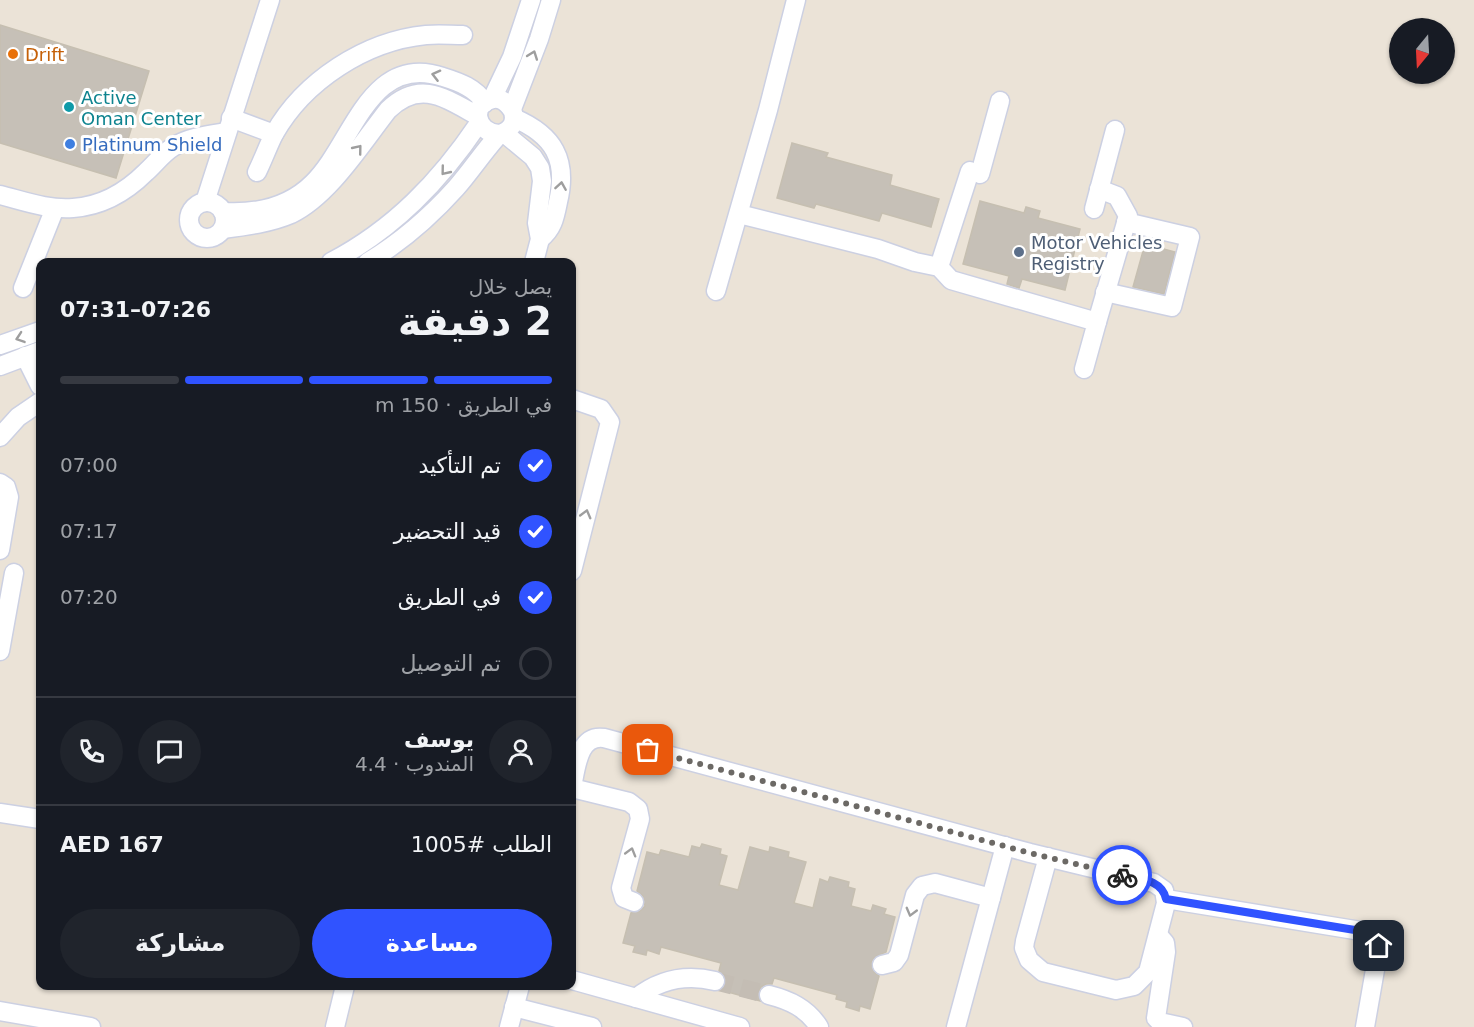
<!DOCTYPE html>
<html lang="ar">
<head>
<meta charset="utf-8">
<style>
	:root { --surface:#171b24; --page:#20242c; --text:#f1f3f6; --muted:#9ea1a6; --line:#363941; --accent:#3053ff }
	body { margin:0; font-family:"DejaVu Sans","Noto Naskh Arabic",sans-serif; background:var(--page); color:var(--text); direction:rtl; height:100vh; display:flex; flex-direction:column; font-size:22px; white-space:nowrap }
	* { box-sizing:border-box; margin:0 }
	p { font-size:20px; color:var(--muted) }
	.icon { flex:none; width:33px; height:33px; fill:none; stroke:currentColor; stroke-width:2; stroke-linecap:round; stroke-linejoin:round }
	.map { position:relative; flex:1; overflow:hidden; direction:ltr }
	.details { position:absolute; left:36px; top:258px; width:540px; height:732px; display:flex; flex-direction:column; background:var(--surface); border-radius:12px; box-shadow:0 2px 4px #0004; direction:rtl }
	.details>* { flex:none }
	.needle { width:39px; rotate:198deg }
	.controls { position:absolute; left:1389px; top:18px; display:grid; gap:12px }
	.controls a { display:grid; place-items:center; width:66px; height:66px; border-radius:50%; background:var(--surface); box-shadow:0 2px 4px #0004; font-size:30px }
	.pin { position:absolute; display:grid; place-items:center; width:51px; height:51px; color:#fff; margin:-26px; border-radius:12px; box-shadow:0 3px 9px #0006 }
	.courier { position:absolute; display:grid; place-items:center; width:60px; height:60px; margin:-30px; border:4px solid #3053ff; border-radius:50%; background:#fff; color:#222; box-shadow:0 2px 8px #0007 }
	.headline em { font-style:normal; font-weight:600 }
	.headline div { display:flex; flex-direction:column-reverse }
	.headline { display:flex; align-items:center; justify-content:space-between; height:102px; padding:0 24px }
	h1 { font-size:39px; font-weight:600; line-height:45px }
	.bar { display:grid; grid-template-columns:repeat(4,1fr); gap:9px 6px; align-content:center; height:72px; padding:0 24px }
	.bar i { height:8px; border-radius:4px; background:var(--line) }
	.bar .current { background:var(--accent) }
	.bar p { grid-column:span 4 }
	.line { display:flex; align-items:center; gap:15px; padding:0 24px; border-top:2px solid var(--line) }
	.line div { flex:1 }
	.round { display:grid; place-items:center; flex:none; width:63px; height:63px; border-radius:32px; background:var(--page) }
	ol { padding:0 24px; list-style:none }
	li { display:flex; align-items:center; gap:18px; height:66px }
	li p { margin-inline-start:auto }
	li .icon { padding:6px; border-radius:50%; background:var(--accent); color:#fff; stroke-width:4 }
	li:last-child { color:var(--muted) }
	li i { width:33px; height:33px; border:3px solid var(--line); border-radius:50% }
	.action { display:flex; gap:12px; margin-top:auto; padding:12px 24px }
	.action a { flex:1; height:69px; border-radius:36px; background:var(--accent); color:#fff; font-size:24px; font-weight:600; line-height:69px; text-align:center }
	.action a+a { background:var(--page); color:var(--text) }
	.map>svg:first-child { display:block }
	.building { fill:#c6c0b7; stroke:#c6bfb1; stroke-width:1.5 }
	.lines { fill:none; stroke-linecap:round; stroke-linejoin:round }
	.minor-tunnel { stroke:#c4bdb4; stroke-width:18; stroke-dasharray:18 9; stroke-linecap:butt }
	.minor-casing { stroke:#ccd0e2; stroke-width:21 }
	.minor { stroke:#fff; stroke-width:18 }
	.oneway { stroke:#9e9e9e }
	.done { stroke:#6c6965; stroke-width:6; stroke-dasharray:0 10.8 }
	.route { stroke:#3053ff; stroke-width:8 }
	.food-dot { fill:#e8710a; stroke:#fff; stroke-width:2 }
	.culture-dot { fill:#0f9aa8; stroke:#fff; stroke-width:2 }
	.shop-dot { fill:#3f7fe0; stroke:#fff; stroke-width:2 }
	.service-dot { fill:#5c6f8a; stroke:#fff; stroke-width:2 }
	.labels { text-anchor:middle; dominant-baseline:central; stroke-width:6; stroke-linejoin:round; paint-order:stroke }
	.food-label { font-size:18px; fill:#c56008; stroke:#fff; text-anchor:start }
	.culture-label { font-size:18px; fill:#0d838f; stroke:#fff; text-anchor:start }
	.shop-label { font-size:18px; fill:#366cbe; stroke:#fff; text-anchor:start }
	.service-label { font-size:18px; fill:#4e5e75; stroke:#fff; text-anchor:start }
</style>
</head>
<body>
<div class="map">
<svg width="1474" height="1027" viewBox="0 0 1474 1027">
	<rect width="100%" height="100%" fill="#ebe3d7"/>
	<!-- building -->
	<g class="building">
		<polygon points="0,25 149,71 116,178 0,143"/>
		<polygon points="792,143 828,153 826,157 892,175 890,185 939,199 931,227 882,213 879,221 816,204 814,208 777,198"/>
		<polygon points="980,201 1024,213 1026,207 1040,211 1038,218 1080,229 1065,290 1022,279 1019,288 1007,284 1009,276 963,264"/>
		<polygon points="1145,244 1175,252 1164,294 1133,287"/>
		<polygon points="702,844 721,849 720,854 727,856 719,885 738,890 750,847 769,852 770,847 789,852 788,857 806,862 794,903 813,908 820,879 828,882 830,877 849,882 848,887 855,889 851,906 871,911 873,905 886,909 884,914 895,917 886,952 875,957 871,962 874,972 879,976 870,1009 860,1006 859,1011 846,1007 847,1002 836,999 837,995 774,978 772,984 766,984 761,987 758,993 760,1001 721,990 726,983 725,977 719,971 721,963 661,947 659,954 647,950 646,955 633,952 635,946 623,943 631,913 640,911 645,906 643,896 637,891 647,852 659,855 661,850 689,857 692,846 700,848"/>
	</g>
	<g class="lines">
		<!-- minor-tunnel -->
		<polyline class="minor-tunnel" points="715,981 769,995"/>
		<!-- minor casing -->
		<g class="minor-casing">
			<g id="minor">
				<polyline points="492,99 512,57 531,0"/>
				<polyline points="512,109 539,39 551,0"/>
				<polyline points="231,118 274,134"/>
				<path d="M514,118C554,135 568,160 558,202C555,217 553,229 540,239"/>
				<polyline points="504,133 533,157 540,168 542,181 537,223 540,239 534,262"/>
				<path d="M257,172C263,160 268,146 274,134C304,81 365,41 426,35C438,34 451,35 463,35"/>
				<polyline points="980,174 1000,101"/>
				<path d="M0,195C24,201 48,210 73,208C102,206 126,192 146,172C155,164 163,153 173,147C189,137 209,135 227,132"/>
				<circle cx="207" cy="220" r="18"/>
				<polyline points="205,202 270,0"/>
				<polyline points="1094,209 1115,130"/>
				<path d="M223,212C256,214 289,207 313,183C353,144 369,52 443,77C459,82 476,88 485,103"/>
				<polyline points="739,214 878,249 915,262 939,267 951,280 1097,322 1084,369"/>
				<path d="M223,229C246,226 270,223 291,214C329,196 362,143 388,110C420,79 445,98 478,116"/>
				<path d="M331,262C394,229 440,181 479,123"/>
				<path d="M368,262C401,242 430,217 456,188C470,172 482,154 496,138C501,132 510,132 513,123C515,117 513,110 509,106C505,101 499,98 493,99C470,103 475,133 499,134"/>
				<polyline points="939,267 970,171"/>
				<polyline points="23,288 55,208"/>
				<polyline points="716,291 768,110 796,0"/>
				<polyline points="1105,292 1172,307 1190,237 1126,222"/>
				<polyline points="1097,322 1128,216 1117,196 1099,189"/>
				<polyline points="0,345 40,331"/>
				<polyline points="25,356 40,386"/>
				<polyline points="0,366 40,351"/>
				<polyline points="572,399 601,409 610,422 572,571"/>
				<polyline points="0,437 18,417 40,402"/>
				<polyline points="0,483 6,487 9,497 0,550"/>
				<polyline points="0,651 14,573"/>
				<path d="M572,787C576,769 578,734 604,738L1030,853L1154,883L1164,890L1166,903L1148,972L1134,986L1116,990L1043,972L1029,960L1024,948L1025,941L1048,857"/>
				<polyline points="572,788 629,802 638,809 640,819 621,888 624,898 634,902"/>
				<polyline points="0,813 40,819"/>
				<polyline points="1166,899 1367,932 1376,938 1379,947 1365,1027"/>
				<polyline points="1158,935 1165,943 1166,952 1156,1018 1160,1022 1183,1027"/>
				<polyline points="882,965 894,962 899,955 915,895 922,886 935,883 991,898"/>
				<polyline points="572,980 740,1027"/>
				<path d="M769,995C789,1000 807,1008 819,1027"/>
				<path d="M636,998C660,979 686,974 715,981"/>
				<polyline points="514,1007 592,1027"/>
				<polyline points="0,1011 91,1027"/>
				<polyline points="335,1027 345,986"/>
				<polyline points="509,1027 520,986"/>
				<polyline points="956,1027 1005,846"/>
			</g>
		</g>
		<!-- minor -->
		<use href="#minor" class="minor"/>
	</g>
	<!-- one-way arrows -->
	<defs><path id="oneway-chevron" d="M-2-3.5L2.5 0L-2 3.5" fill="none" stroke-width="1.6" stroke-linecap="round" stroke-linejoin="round" transform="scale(1.5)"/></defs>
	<g class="oneway">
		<use href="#oneway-chevron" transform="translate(533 55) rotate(-70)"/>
		<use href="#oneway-chevron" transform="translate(436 75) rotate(-166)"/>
		<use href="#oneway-chevron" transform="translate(358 149) rotate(-51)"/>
		<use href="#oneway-chevron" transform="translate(445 171) rotate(129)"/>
		<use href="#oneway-chevron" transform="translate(561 186) rotate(-81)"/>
		<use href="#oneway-chevron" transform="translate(20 338) rotate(161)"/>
		<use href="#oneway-chevron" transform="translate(586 514) rotate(-75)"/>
		<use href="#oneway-chevron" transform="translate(631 852) rotate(-74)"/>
		<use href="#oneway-chevron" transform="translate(911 912) rotate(105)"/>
	</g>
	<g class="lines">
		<!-- done -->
		<polyline class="done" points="648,750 1030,853 1122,875"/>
		<!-- route -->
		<path class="route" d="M1122,875C1139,879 1162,879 1166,899L1367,932L1376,938L1379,946"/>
	</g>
	<!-- markers -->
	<circle class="food-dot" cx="13" cy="54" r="6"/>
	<circle class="culture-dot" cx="69" cy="107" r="6"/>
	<circle class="shop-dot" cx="70" cy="144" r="6"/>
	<circle class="service-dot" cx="1019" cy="252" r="6"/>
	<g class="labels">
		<!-- food labels -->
		<g class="food-label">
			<text x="25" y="54">Drift</text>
		</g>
		<!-- culture labels -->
		<g class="culture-label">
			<text x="81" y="97">Active<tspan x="81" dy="21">Oman Center</tspan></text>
		</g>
		<!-- shop labels -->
		<g class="shop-label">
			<text x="82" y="144">Platinum Shield</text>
		</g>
		<!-- service labels -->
		<g class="service-label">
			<text x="1031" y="242">Motor Vehicles<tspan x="1031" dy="21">Registry</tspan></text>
		</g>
	</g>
</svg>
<div class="controls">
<a><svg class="needle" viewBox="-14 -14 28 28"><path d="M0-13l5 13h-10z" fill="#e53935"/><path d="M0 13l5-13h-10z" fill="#9ea1a6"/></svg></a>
</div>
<div class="pin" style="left:648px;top:750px;background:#ea580c"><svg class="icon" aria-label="bag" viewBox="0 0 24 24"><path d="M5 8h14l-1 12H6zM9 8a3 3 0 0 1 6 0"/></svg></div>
<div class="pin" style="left:1379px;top:946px;background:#1f2937"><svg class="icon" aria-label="home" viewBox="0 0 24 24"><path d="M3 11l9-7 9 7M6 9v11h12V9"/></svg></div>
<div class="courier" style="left:1122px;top:875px"><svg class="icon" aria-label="bike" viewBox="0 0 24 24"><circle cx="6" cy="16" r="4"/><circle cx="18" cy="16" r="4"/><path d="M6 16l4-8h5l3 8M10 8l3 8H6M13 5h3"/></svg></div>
<section class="details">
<div class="headline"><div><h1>2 دقيقة</h1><p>يصل خلال</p></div><em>07:26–07:31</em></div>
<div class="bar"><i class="current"></i><i class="current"></i><i class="current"></i><i></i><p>في الطريق · 150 m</p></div>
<ol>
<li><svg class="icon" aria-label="check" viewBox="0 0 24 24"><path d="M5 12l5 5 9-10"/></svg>تم التأكيد<p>07:00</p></li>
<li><svg class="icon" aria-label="check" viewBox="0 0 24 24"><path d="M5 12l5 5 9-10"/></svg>قيد التحضير<p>07:17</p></li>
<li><svg class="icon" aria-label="check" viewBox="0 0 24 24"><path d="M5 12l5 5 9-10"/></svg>في الطريق<p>07:20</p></li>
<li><i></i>تم التوصيل</li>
</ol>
<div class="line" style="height:108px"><a class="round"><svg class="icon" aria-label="person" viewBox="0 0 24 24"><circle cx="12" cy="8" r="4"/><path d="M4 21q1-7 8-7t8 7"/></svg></a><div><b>يوسف</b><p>المندوب · 4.4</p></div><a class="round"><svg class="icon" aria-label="chat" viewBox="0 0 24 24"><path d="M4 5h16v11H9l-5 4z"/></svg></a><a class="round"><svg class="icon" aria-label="phone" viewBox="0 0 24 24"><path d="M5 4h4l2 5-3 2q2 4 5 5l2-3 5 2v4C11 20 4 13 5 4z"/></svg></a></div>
<div class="line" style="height:78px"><div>الطلب #1005</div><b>AED 167</b></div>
<div class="action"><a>مساعدة</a><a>مشاركة</a></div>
</section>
</div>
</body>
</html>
